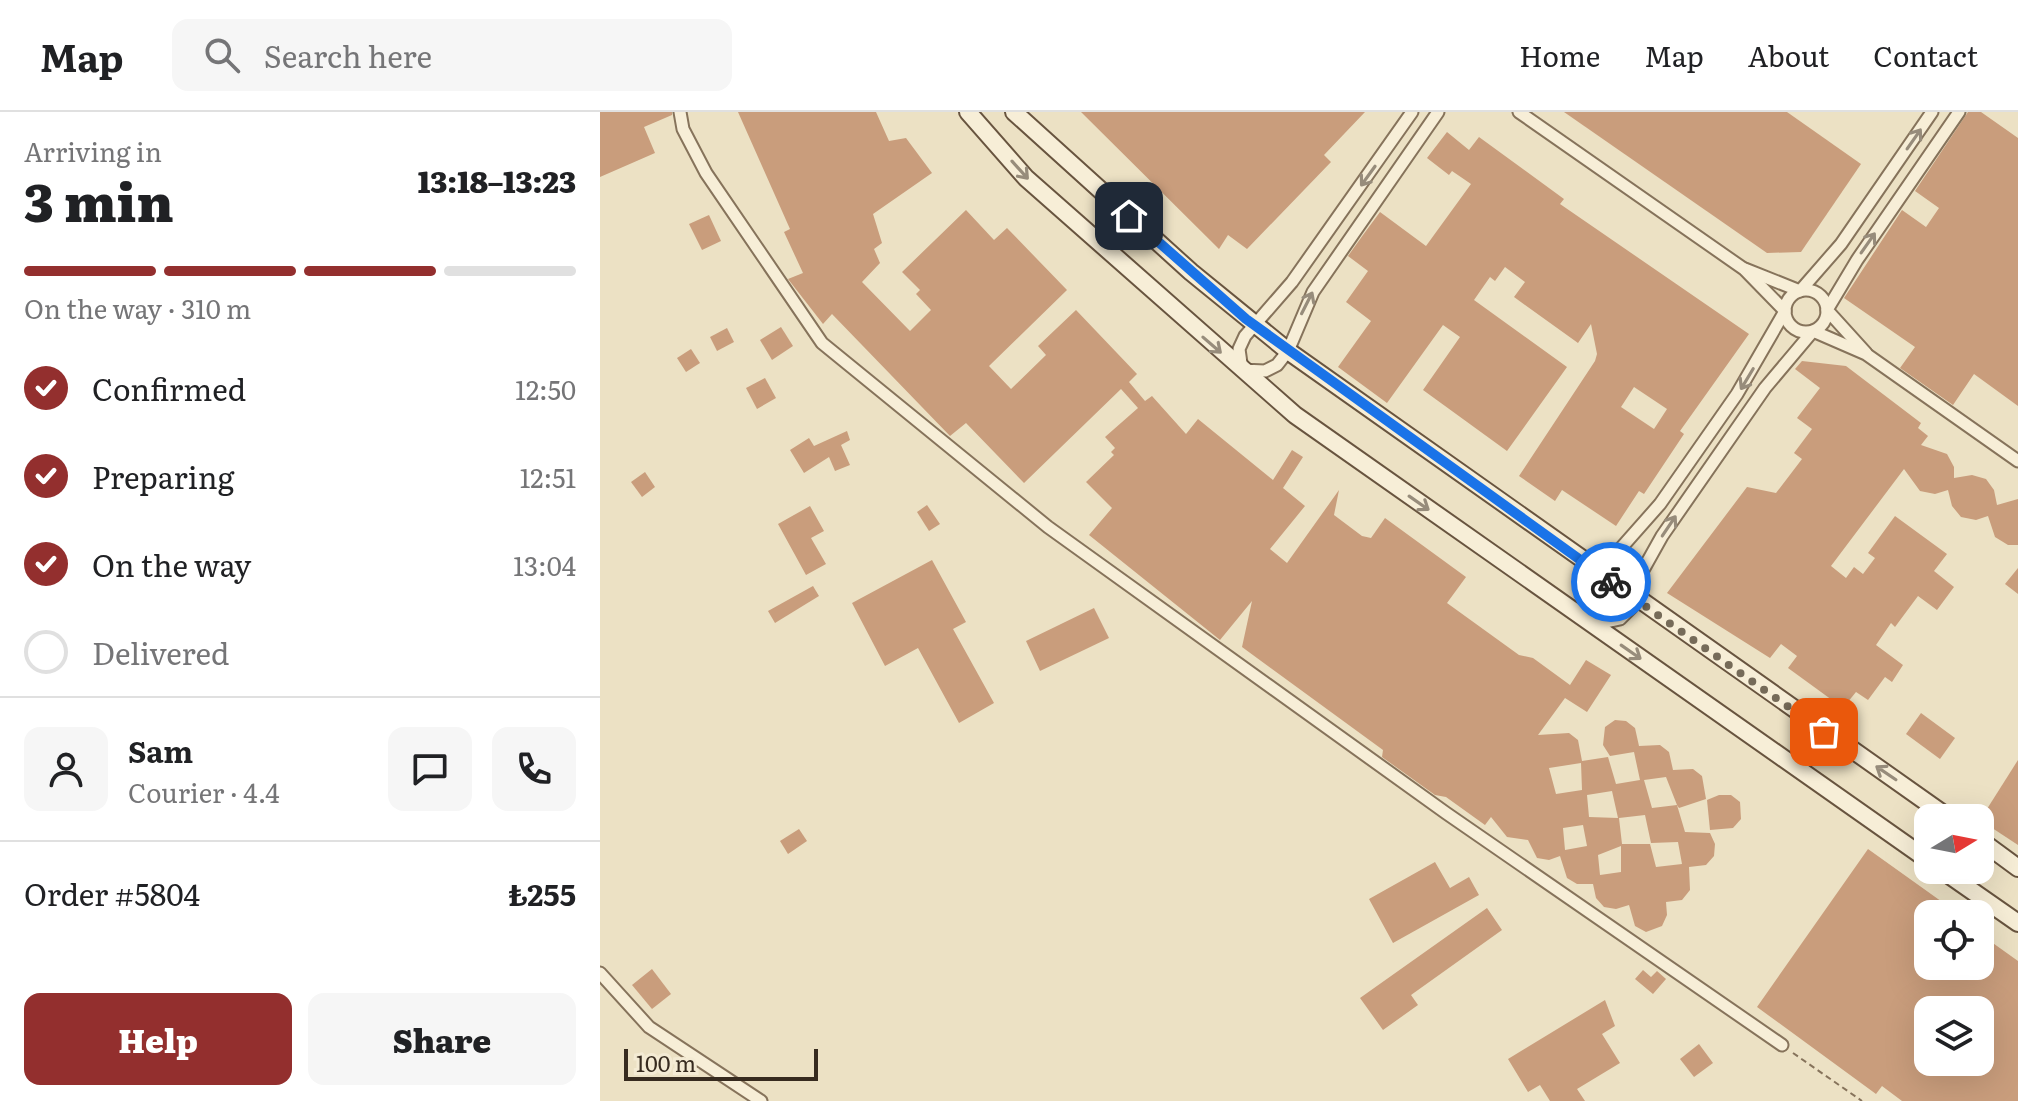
<!DOCTYPE html>
<html lang="en">
<head>
<meta charset="utf-8">
<style>
	:root { --surface:#fff; --page:#f6f6f6; --text:#202124; --muted:#757577; --line:#e0e0e0; --accent:#932f2e }
	body { margin:0; font-family:Literata,serif; background:var(--page); color:var(--text); height:100vh; display:flex; flex-direction:column; font-size:30px; white-space:nowrap }
	* { box-sizing:border-box; margin:0 }
	p { font-size:26px; color:var(--muted) }
	.icon { flex:none; width:44px; height:44px; fill:none; stroke:currentColor; stroke-width:2; stroke-linecap:round; stroke-linejoin:round }
	.map { position:relative; flex:1; overflow:hidden }
	.drawer { display:flex; flex-direction:column; background:var(--surface); width:600px }
	.drawer>* { flex:none }
	.needle { width:52px; rotate:80deg }
	.controls { position:absolute; left:1314px; top:692px; display:grid; gap:16px }
	.controls a { display:grid; place-items:center; width:80px; height:80px; border-radius:16px; background:var(--surface); box-shadow:0 8px 32px #0002; font-size:40px }
	.scale { position:absolute; left:24px; bottom:20px; width:194px; box-sizing:border-box; padding-left:8px; border:4px solid #372b1f; border-top:0; font-size:22px; line-height:28px; white-space:nowrap; color:#372b1f; -webkit-text-stroke:6px #f4ebd4; paint-order:stroke }
	.pin { position:absolute; display:grid; place-items:center; width:68px; height:68px; color:#fff; margin:-34px; border-radius:16px; box-shadow:0 4px 12px #0006 }
	.courier { position:absolute; display:grid; place-items:center; width:80px; height:80px; margin:-40px; border:6px solid #1a73e8; border-radius:50%; background:#fff; color:#222; box-shadow:0 2px 10px #0007 }
	.overview em { font-style:normal; font-weight:800 }
	.overview div { display:flex; flex-direction:column-reverse }
	.overview { display:flex; align-items:center; justify-content:space-between; height:136px; padding:0 24px }
	h1 { font-size:52px; font-weight:800; line-height:60px }
	.bar { display:grid; grid-template-columns:repeat(4,1fr); gap:12px 8px; align-content:center; height:96px; padding:0 24px }
	.bar i { height:10px; border-radius:6px; background:var(--line) }
	.bar .selected { background:var(--accent) }
	.bar p { grid-column:span 4 }
	.line { display:flex; align-items:center; gap:20px; padding:0 24px; border-top:2px solid var(--line) }
	.line div { flex:1 }
	.round { display:grid; place-items:center; flex:none; width:84px; height:84px; border-radius:16px; background:var(--page) }
	ol { padding:0 24px; list-style:none }
	li { display:flex; align-items:center; gap:24px; height:88px }
	li p { margin-inline-start:auto }
	li .icon { padding:8px; border-radius:50%; background:var(--accent); color:#fff; stroke-width:4 }
	li:last-child { color:var(--muted) }
	li i { width:44px; height:44px; border:4px solid var(--line); border-radius:50% }
	.cta { display:flex; gap:16px; margin-top:auto; padding:16px 24px }
	.cta a { flex:1; height:92px; border-radius:16px; background:var(--accent); color:#fff; font-size:32px; font-weight:800; line-height:92px; text-align:center }
	.cta a+a { background:var(--page); color:var(--text) }
	header { display:flex; align-items:center; gap:48px; box-sizing:border-box; height:112px; padding:0 40px; background:var(--surface); border-bottom:2px solid var(--line) }
	header strong { font-size:38px }
	nav { display:flex; gap:44px; margin-inline-start:auto; font-size:28px }
	.search { width:560px; height:72px; background:var(--page); display:flex; align-items:center; gap:20px; box-sizing:border-box; padding:0 28px; border-radius:16px; color:var(--muted); font-size:30px }
	main { display:flex; flex:1; min-height:0 }
	.map>svg:first-child { display:block }
	.building { fill:#c99d7c; fill-rule:evenodd }
	.lines { fill:none; stroke-linecap:round; stroke-linejoin:round }
	.street-casing { stroke:#86735b; stroke-width:15 }
	.secondary-casing { stroke:#68543f; stroke-width:20 }
	.path { stroke:#86735b; stroke-width:2; stroke-dasharray:6 4; stroke-linecap:butt }
	.street { stroke:#f7eed7; stroke-width:11 }
	.secondary { stroke:#f7eed7; stroke-width:16 }
	.oneway { stroke:#978c7b }
	.done { stroke:#766b59; stroke-width:8; stroke-dasharray:0 14.4 }
	.route { stroke:#1a73e8; stroke-width:10 }
</style>
</head>
<body>
<header>
<strong>Map</strong>
<div class="search"><svg class="icon" aria-label="search" viewBox="0 0 24 24"><circle cx="10" cy="10" r="6"/><path d="M15 15l6 6"/></svg>Search here</div>
<nav><a>Home</a><a>Map</a><a>About</a><a>Contact</a></nav>
</header>
<main>
<section class="drawer">
<div class="overview"><div><h1>3 min</h1><p>Arriving in</p></div><em>13:18–13:23</em></div>
<div class="bar"><i class="selected"></i><i class="selected"></i><i class="selected"></i><i></i><p>On the way · 310 m</p></div>
<ol>
<li><svg class="icon" aria-label="check" viewBox="0 0 24 24"><path d="M5 12l5 5 9-10"/></svg>Confirmed<p>12:50</p></li>
<li><svg class="icon" aria-label="check" viewBox="0 0 24 24"><path d="M5 12l5 5 9-10"/></svg>Preparing<p>12:51</p></li>
<li><svg class="icon" aria-label="check" viewBox="0 0 24 24"><path d="M5 12l5 5 9-10"/></svg>On the way<p>13:04</p></li>
<li><i></i>Delivered</li>
</ol>
<div class="line" style="height:144px"><a class="round"><svg class="icon" aria-label="person" viewBox="0 0 24 24"><circle cx="12" cy="8" r="4"/><path d="M4 21q1-7 8-7t8 7"/></svg></a><div><b>Sam</b><p>Courier · 4.4</p></div><a class="round"><svg class="icon" aria-label="chat" viewBox="0 0 24 24"><path d="M4 5h16v11H9l-5 4z"/></svg></a><a class="round"><svg class="icon" aria-label="phone" viewBox="0 0 24 24"><path d="M5 4h4l2 5-3 2q2 4 5 5l2-3 5 2v4C11 20 4 13 5 4z"/></svg></a></div>
<div class="line" style="height:104px"><div>Order #5804</div><b>₺255</b></div>
<div class="cta"><a>Help</a><a>Share</a></div>
</section>
<div class="map">
<svg width="1418" height="989" viewBox="0 0 1418 989">
	<rect width="100%" height="100%" fill="#ece1c4"/>
	<!-- building -->
	<g class="building">
		<polygon points="0,0 72,0 72,3 44,15 55,41 0,65"/>
		<path d="M138,0H276L289,29L306,26L332,61L273,102L282,131L274,137L280,151L262,170L310,219L331,198L316,182L320,178L302,160L366,98L394,128L407,116L467,178L389,254L411,277L446,243L438,234L476,198L537,262L529,270L545,289L552,284L586,322L598,307L673,368L692,338L703,345L683,376L705,394L670,437L687,451L739,378L734,403L762,424L771,426L785,406L866,465L847,491L919,543L933,546L970,573L986,548L1011,563L987,600L965,586L938,623L969,621L978,628L982,649L1008,645L1016,672L1040,668L1034,640L1010,644L1003,633L1005,615L1015,608L1026,609L1035,616L1039,634L1060,633L1069,640L1073,658L1093,657L1102,664L1106,687L1079,696L1077,693L1085,720L1110,721L1115,732L1114,744L1106,753L1089,755L1090,778L1082,788L1066,790L1067,803L1062,814L1046,820L1035,814L1029,793L1016,797L1004,795L996,786L993,772H977L967,766L960,744L949,748L937,746L928,728L907,725L891,705L885,713L846,685L835,683L782,645L783,638L642,535L652,489L620,528L489,423L512,396L486,370L514,343L511,340L515,336L505,325L538,296L521,277L424,371L366,311L350,324L232,202L223,212L188,167L203,161L184,120L190,117ZM981,651L982,678L956,682L949,656ZM1066,665L1077,693L1052,696L1044,668ZM1012,679L1018,706L989,705L987,683ZM1045,703L1051,731L1078,730L1082,752L1056,755L1050,732H1022L1019,706ZM983,713L987,734L965,738L963,716ZM1021,734V760L1000,763L998,743Z"/>
		<polygon points="481,0 765,0 724,43 731,50 647,137 628,123 619,137"/>
		<polygon points="964,0 1187,0 1261,52 1201,140 1167,141"/>
		<polygon points="1368,0 1381,0 1418,26 1418,294 1374,262 1353,293 1300,256 1315,235 1244,186 1302,98 1326,115 1339,96 1315,79"/>
		<path d="M847,20L869,38L879,25L964,87L960,92L1149,222L1080,319L1084,322L1044,382L1039,379L1016,414L962,378L955,389L919,364L995,249L997,242L991,212L978,231L914,185L925,170L905,155L895,169L890,165L874,188L967,255L907,339L823,278L860,225L843,213L787,291L738,255L771,209L746,190L768,159L748,144L763,123L780,100L826,134L871,72L852,59L849,63L827,46ZM1034,275L1067,297L1054,317L1021,295Z"/>
		<polygon points="109,103 121,129 102,138 89,112"/>
		<polygon points="181,215 193,234 172,248 160,228"/>
		<polygon points="127,216 134,230 117,239 110,225"/>
		<polygon points="91,237 100,251 86,260 77,246"/>
		<polygon points="1202,249 1246,254 1321,311 1318,316 1328,324 1321,333 1347,342 1354,355 1354,366 1372,363 1386,367 1394,378 1397,393 1418,387 1418,433 1408,433 1395,425 1388,404 1376,408 1361,405 1352,394 1348,378 1335,382 1320,379 1304,357 1231,454 1246,466 1254,455 1263,462 1275,446 1268,441 1295,404 1347,442 1334,459 1354,475 1337,498 1318,484 1295,515 1291,511 1276,533 1303,553 1292,570 1285,565 1268,588 1256,580 1243,596 1188,556 1197,544 1181,532 1170,546 1067,481 1147,375 1176,381 1202,347 1194,341 1212,317 1197,306 1220,276 1195,257"/>
		<polygon points="165,266 176,286 157,297 146,276"/>
		<polygon points="247,319 250,328 241,333 250,353 235,359 229,345 204,361 190,338 209,326 214,334"/>
		<polygon points="45,360 55,375 42,385 31,370"/>
		<polygon points="327,393 340,412 329,419 317,400"/>
		<polygon points="210,394 224,419 211,426 226,452 206,463 178,412"/>
		<polygon points="332,448 366,510 353,517 394,591 359,611 318,536 285,554 252,491"/>
		<polygon points="1418,456 1418,482 1405,472"/>
		<polygon points="213,474 219,484 175,511 168,499"/>
		<polygon points="494,496 509,526 440,559 426,529"/>
		<polygon points="1321,601 1355,626 1340,647 1306,622"/>
		<polygon points="1418,648 1418,733 1380,708"/>
		<polygon points="1119,683 1131,683 1140,690 1141,707 1133,716 1110,718 1107,688"/>
		<polygon points="199,717 207,729 188,742 180,729"/>
		<path d="M1268,737L1359,802H1328V854H1380V803H1385L1390,829L1418,849V989H1302L1282,974L1276,982L1157,895ZM1328,898H1380V950H1328Z"/>
		<polygon points="835,750 850,776 869,765 879,783 793,831 769,787"/>
		<polygon points="887,796 902,818 811,883 818,893 783,918 760,886"/>
		<polygon points="52,857 71,882 52,897 32,873"/>
		<polygon points="1043,858 1051,865 1057,859 1066,867 1053,882 1035,867"/>
		<polygon points="1005,888 1015,914 1002,922 1020,951 977,977 985,989 950,989 940,973 928,980 908,947"/>
		<polygon points="1099,932 1113,951 1094,965 1080,947"/>
	</g>
	<g class="lines">
		<!-- street casing -->
		<g class="street-casing">
			<g id="street">
				<polyline points="80,0 83,17 106,61 222,231 448,415 846,701 1182,933"/>
				<polyline points="812,0 692,170 645,224 639,237 642,258 665,259 677,253 688,239 713,180 838,0"/>
				<polyline points="919,0 1144,157 1185,199 1137,282 1060,392 999,461 989,488 993,513 1020,507 1031,496 1043,458 1062,424 1165,276 1213,219 1266,242 1418,349"/>
				<polyline points="1145,157 1200,179 1241,132 1332,0"/>
				<circle cx="1206" cy="199" r="21"/>
				<polyline points="1266,241 1227,198 1257,148 1359,0"/>
				<polyline points="0,861 49,915 161,989"/>
			</g>
		</g>
		<!-- secondary casing -->
		<g class="secondary-casing">
			<g id="secondary">
				<polyline points="368,0 426,66 695,303 1328,748"/>
				<polyline points="414,0 591,160 688,239 1349,706"/>
				<polyline points="1380,728 1418,756"/>
				<polyline points="1342,758 1418,811"/>
			</g>
		</g>
		<!-- path -->
		<polyline class="path" points="1193,941 1262,989"/>
		<!-- street -->
		<use href="#street" class="street"/>
		<!-- secondary -->
		<use href="#secondary" class="secondary"/>
	</g>
	<!-- one-way arrows -->
	<defs><path id="oneway-shaft" d="M-6 0H5M1.5-3L5.5 0L1.5 3" fill="none" stroke-width="1.6" stroke-linecap="round" stroke-linejoin="round" transform="scale(2)"/></defs>
	<g class="oneway">
		<use href="#oneway-shaft" transform="translate(1314 27) rotate(-55)"/>
		<use href="#oneway-shaft" transform="translate(420 58) rotate(48)"/>
		<use href="#oneway-shaft" transform="translate(768 64) rotate(126)"/>
		<use href="#oneway-shaft" transform="translate(1268 131) rotate(-55)"/>
		<use href="#oneway-shaft" transform="translate(707 191) rotate(-63)"/>
		<use href="#oneway-shaft" transform="translate(612 233) rotate(41)"/>
		<use href="#oneway-shaft" transform="translate(1147 267) rotate(121)"/>
		<use href="#oneway-shaft" transform="translate(819 391) rotate(35)"/>
		<use href="#oneway-shaft" transform="translate(1069 414) rotate(-56)"/>
		<use href="#oneway-shaft" transform="translate(1031 540) rotate(35)"/>
		<use href="#oneway-shaft" transform="translate(1286 661) rotate(-146)"/>
	</g>
	<g class="lines">
		<!-- done -->
		<polyline class="done" points="1011,470 1224,620"/>
		<!-- route -->
		<polyline class="route" points="529,104 646,207 1011,470"/>
	</g>
</svg>
<div class="controls">
<a><svg class="needle" viewBox="-14 -14 28 28"><path d="M0-13l5 13h-10z" fill="#e53935"/><path d="M0 13l5-13h-10z" fill="#757577"/></svg></a>
<a><svg class="icon" aria-label="locate" viewBox="0 0 24 24"><circle cx="12" cy="12" r="6"/><path d="M12 2v4M12 18v4M2 12h4M18 12h4"/></svg></a>
<a><svg class="icon" aria-label="layers" viewBox="0 0 24 24"><path d="M12 4l9 5-9 5-9-5zM3 14l9 5 9-5"/></svg></a>
</div>
<div class="scale">100 m</div>
<div class="pin" style="left:1224px;top:620px;background:#ea580c"><svg class="icon" aria-label="bag" viewBox="0 0 24 24"><path d="M5 8h14l-1 12H6zM9 8a3 3 0 0 1 6 0"/></svg></div>
<div class="pin" style="left:529px;top:104px;background:#1f2937"><svg class="icon" aria-label="home" viewBox="0 0 24 24"><path d="M3 11l9-7 9 7M6 9v11h12V9"/></svg></div>
<div class="courier" style="left:1011px;top:470px"><svg class="icon" aria-label="bike" viewBox="0 0 24 24"><circle cx="6" cy="16" r="4"/><circle cx="18" cy="16" r="4"/><path d="M6 16l4-8h5l3 8M10 8l3 8H6M13 5h3"/></svg></div>
</div>
</main>
</body>
</html>
